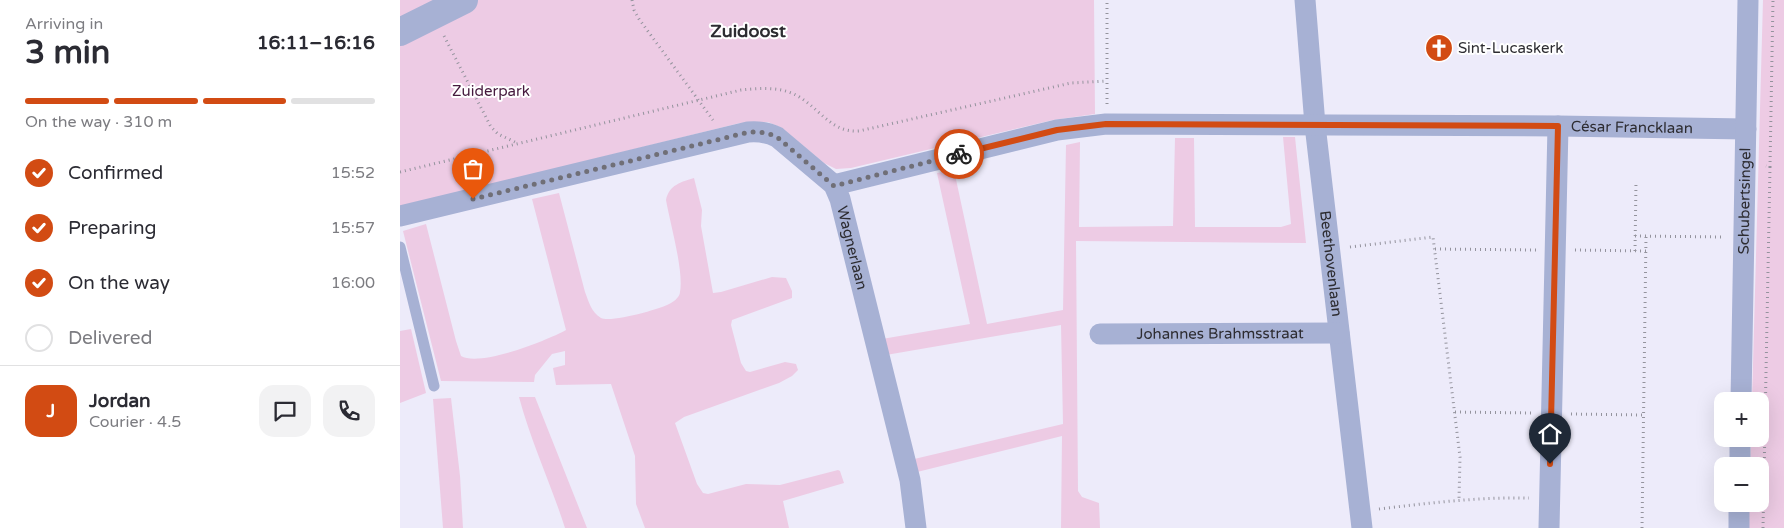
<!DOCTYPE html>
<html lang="en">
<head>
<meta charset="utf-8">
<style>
	:root { --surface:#fff; --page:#f2f2f3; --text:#2b2b33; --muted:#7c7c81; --line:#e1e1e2; --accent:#d24b13 }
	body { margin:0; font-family:"Varela Round",sans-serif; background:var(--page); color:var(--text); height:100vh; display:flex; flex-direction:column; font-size:19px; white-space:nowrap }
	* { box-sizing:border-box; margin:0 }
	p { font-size:16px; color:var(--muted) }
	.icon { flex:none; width:28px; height:28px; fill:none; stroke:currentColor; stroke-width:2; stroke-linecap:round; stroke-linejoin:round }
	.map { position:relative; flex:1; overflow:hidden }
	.details { display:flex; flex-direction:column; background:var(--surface); width:400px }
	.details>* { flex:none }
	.fabs { position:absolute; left:1314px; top:392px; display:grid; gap:10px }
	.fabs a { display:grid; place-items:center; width:55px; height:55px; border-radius:10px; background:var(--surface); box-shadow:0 5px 20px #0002; font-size:25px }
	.pin { position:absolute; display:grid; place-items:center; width:42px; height:42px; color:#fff; margin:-51px -21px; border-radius:50% 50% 50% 0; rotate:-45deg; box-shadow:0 0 5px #0007 }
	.pin .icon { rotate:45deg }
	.courier { position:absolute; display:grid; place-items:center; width:50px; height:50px; margin:-25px; border:4px solid #d24b13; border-radius:50%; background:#fff; color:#222; box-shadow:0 1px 6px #0007 }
	.overview em { font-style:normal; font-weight:700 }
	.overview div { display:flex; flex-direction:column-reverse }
	.overview { display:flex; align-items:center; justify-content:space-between; height:85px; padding:0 25px }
	h1 { font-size:32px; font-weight:700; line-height:38px }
	.bar { display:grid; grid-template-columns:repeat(4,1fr); gap:8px 5px; align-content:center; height:60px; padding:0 25px }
	.bar i { height:6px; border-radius:4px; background:var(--line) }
	.bar .selected { background:var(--accent) }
	.bar p { grid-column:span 4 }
	.line { display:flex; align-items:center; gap:12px; padding:0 25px; border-top:1px solid var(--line) }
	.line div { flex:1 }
	.round { display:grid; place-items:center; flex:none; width:52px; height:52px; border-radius:15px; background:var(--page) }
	ol { padding:0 25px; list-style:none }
	li { display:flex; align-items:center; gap:15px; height:55px }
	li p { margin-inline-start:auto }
	li .icon { padding:5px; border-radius:50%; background:var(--accent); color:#fff; stroke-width:4 }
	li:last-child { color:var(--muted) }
	li i { width:28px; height:28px; border:2px solid var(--line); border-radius:50% }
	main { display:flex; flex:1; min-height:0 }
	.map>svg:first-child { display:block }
	.green { fill:#edcbe4 }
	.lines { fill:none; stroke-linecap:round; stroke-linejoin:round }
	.path { stroke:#94939d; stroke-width:3; stroke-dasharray:1 4; stroke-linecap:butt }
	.service { stroke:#a7b1d4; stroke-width:11 }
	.minor { stroke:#a7b1d4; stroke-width:21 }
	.tertiary { stroke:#a7b1d4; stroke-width:28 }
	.done { stroke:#706f77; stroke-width:5; stroke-dasharray:0 9 }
	.route { stroke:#d24b13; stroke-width:6 }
	.labels { text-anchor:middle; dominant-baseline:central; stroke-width:4; stroke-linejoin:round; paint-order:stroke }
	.poi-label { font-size:15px; fill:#2d2c31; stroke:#fff; text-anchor:start }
	.park-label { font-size:15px; fill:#45193d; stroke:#fff }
	.street-label { font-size:15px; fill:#2d2c31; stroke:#fff }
	.quarter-label { font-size:18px; font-weight:bold; fill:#2d2c31; stroke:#fff }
</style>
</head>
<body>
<main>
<section class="details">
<div class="overview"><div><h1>3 min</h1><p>Arriving in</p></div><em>16:11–16:16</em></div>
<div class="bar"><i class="selected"></i><i class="selected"></i><i class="selected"></i><i></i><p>On the way · 310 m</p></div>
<ol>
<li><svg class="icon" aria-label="check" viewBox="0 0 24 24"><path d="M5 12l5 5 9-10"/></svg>Confirmed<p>15:52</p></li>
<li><svg class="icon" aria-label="check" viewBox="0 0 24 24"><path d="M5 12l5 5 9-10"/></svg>Preparing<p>15:57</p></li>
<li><svg class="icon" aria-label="check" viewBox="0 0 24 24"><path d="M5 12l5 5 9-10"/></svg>On the way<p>16:00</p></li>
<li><i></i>Delivered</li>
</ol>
<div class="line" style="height:90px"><b class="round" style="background:var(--accent);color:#fff">J</b><div><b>Jordan</b><p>Courier · 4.5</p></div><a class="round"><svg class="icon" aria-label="chat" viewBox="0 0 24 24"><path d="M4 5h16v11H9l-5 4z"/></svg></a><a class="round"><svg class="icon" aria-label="phone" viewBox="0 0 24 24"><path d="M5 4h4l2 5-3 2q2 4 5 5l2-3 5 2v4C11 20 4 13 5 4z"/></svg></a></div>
</section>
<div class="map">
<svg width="1384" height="528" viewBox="0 0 1384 528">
	<rect width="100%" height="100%" fill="#edebfa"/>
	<!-- green -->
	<g class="green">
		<polygon points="0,0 694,0 695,114 653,120 451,168 436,169 424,163 382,128 368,122 340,123 0,207"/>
		<polygon points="1363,0 1384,0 1384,528 1349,528 1349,504 1360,504 1360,466 1350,466 1351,439 1360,439 1360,401 1352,401"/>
		<polygon points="883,137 895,137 906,243 676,241 678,491 682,497 699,503 700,528 661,528 662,436 513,473 510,460 663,424 661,325 486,355 482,339 570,324 537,173 554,170 587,324 663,310 666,145 680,142 679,227 773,226 775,138 794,138 795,227 881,227 891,224"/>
		<path d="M294,178L302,210L301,226L313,293L321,292L372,277L386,278L392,291V298L332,320L331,325L341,363L346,371L350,372L385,362L396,364L398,370L392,376L379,383L284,417L275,423L297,484L303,493L308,494L346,484L380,485L438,470L440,471L444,483L383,501L389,528H245L236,504L235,456L211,384L156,385L153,368L165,365V351L152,354L135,375L134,382L41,381L3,231L26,224L56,341L61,356C80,367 146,341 166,330L132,199L159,193L185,292C189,302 191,312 201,318C211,323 261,309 271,303C275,301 280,296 280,292C284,271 270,223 266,200C269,185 281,182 294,178Z"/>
		<polygon points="11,329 26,393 0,403 0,331"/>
		<path d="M119,397H135L187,528H165C151,484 131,442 119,397Z"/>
		<polygon points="51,398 60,476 63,528 43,528 33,399"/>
	</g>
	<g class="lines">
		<!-- path -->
		<g class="path">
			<polyline points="232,0 234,10 239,19 313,120"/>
			<polyline points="44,36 91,127 98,134 117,143"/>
			<polyline points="707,104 707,0"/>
			<polyline points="1370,167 1373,0"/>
			<path d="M0,172L341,90C361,88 383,86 401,98C421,111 433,133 459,131L671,83L707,81"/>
			<polyline points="1235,236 1325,237"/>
			<polyline points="950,247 1033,237 1060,457 1059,499"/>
			<polyline points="1035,249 1136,250"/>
			<polyline points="1175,250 1246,251"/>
			<polyline points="1235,251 1236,181"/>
			<polyline points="1055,412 1132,413"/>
			<polyline points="1171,414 1244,415"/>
			<path d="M979,509C1029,503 1078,497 1129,498"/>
			<polyline points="1242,528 1246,236"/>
			<polyline points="1363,528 1370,167 1366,166"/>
		</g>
		<!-- service -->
		<polyline class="service" points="0,247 34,386"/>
		<!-- minor -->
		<g class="minor">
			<path id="s1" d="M905,0L915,125L962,528"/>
			<path id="s2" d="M434,185L657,130L706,124L1158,126L1346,129"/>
			<path id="s3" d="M0,216L348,132C359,131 367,132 377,137L434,185L440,199L510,480L516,528"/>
			<path id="s4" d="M700,334L939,333"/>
			<path id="s5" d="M1341,401L1348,0"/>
			<polyline points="1340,466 1340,439"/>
			<polyline points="1149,528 1158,126"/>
			<polyline points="1339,528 1339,504"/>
		</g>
		<!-- tertiary -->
		<polyline class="tertiary" points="0,32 64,0"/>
	</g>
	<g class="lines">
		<!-- done -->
		<path class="done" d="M73,199L325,138C344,133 359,128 377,137L434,186L559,154"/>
		<!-- route -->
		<polyline class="route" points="559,154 657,130 706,124 1158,126 1150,464"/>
	</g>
	<!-- icons -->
	<defs>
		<g id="church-disc" transform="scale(1.4375)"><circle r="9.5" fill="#d24b13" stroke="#fff"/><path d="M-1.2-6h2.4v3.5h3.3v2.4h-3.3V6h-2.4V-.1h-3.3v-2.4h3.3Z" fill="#fff"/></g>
	</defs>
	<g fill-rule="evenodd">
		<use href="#church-disc" x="1039" y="48"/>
	</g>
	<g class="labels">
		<!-- poi labels -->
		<g class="poi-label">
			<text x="1058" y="48">Sint-Lucaskerk</text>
		</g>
		<!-- park labels -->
		<g class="park-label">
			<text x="91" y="91">Zuiderpark</text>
		</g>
		<!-- street labels -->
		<g class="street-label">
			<text stroke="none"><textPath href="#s2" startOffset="805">César Francklaan</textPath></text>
			<text stroke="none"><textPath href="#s5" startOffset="200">Schubertsingel</textPath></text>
			<text stroke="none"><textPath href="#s3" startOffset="528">Wagnerlaan</textPath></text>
			<text stroke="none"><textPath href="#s1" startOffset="265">Beethovenlaan</textPath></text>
			<text stroke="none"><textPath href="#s4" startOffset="120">Johannes Brahmsstraat</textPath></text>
		</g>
		<!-- quarter labels -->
		<g class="quarter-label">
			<text x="348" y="31">Zuidoost</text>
		</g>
	</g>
</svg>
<div class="fabs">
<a>+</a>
<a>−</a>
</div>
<div class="pin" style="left:73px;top:199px;background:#ea580c"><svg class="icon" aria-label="bag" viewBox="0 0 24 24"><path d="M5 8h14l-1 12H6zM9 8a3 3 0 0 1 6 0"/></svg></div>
<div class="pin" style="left:1150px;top:464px;background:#1f2937"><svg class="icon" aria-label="home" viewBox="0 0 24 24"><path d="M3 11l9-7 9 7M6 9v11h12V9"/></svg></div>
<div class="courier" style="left:559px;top:154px"><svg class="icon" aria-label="bike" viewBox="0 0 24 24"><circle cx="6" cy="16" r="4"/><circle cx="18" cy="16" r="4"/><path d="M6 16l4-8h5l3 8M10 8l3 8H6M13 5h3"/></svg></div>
</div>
</main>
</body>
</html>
